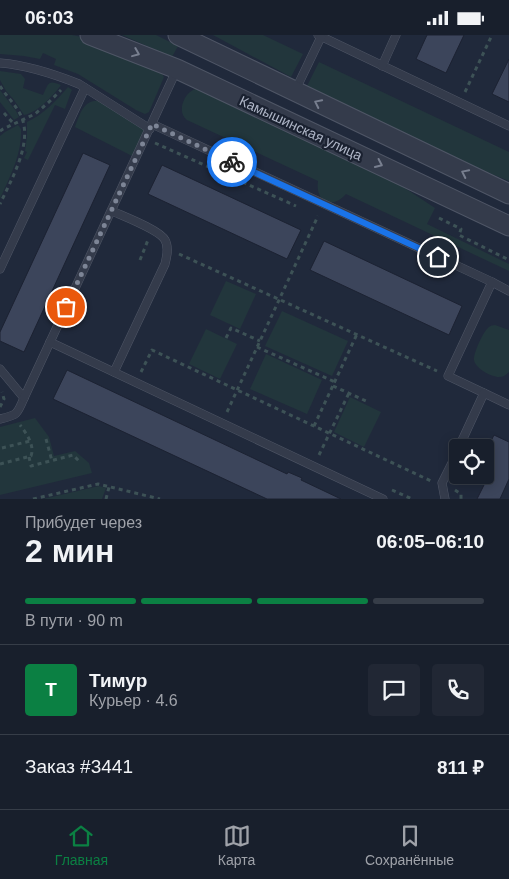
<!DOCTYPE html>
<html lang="ru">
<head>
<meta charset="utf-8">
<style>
	:root { --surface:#181f2c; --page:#212734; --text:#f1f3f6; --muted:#9fa2a9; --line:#363d48; --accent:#0b8043 }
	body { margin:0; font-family:Arial,sans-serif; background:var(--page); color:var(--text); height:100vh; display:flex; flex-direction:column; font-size:19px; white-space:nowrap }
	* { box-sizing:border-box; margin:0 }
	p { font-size:16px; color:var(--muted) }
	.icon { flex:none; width:28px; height:28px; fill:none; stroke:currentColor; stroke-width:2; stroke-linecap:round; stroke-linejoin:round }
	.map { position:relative; height:464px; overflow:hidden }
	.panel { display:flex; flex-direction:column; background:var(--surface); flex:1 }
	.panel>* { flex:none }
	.tools { position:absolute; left:449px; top:404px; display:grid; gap:10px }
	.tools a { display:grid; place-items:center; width:45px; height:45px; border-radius:5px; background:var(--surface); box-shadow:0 2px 12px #0003,0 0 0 1px var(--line); font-size:25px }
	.pin { position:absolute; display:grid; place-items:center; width:42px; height:42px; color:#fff; margin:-21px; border:2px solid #fff; border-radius:50%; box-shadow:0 1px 5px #0007 }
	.courier { position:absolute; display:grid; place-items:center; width:50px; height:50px; margin:-25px; border:4px solid #1a73e8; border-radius:50%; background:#fff; color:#222; box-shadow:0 1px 6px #0007 }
	.overview em { font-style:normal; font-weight:700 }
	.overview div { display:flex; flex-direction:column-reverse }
	.overview { display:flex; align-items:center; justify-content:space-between; height:85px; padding:0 25px }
	h1 { font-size:32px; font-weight:700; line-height:38px }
	.bar { display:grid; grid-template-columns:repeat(4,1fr); gap:8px 5px; align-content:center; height:60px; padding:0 25px }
	.bar i { height:6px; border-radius:4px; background:var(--line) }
	.bar .current { background:var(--accent) }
	.bar p { grid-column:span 4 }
	.line { display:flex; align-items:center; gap:12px; padding:0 25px; border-top:1px solid var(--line) }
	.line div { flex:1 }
	.round { display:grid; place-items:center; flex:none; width:52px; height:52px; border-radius:5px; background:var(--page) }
	.status { display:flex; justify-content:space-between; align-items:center; height:35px; padding:0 25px; background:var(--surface); direction:ltr }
	.status svg { height:14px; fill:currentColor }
	.dock { display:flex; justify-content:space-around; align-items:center; height:70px; border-top:1px solid var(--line); background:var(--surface); font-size:14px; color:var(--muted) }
	.dock a { display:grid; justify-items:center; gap:2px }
	.dock .current { color:var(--accent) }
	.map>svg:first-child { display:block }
	.green { fill:#22363c }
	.building { fill:#3c455b; stroke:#1c2232 }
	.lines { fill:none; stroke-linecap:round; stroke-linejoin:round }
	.service-casing { stroke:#4f5666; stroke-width:9 }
	.tertiary-casing { stroke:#4f5666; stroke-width:21 }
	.path { stroke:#3d5256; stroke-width:3; stroke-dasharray:4 4; stroke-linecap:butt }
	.service { stroke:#343b4b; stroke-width:8 }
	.tertiary { stroke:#343b4b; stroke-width:19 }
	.oneway { stroke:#787f8f }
	.done { stroke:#7d8596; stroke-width:5; stroke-dasharray:0 9 }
	.route { stroke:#1a73e8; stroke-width:6 }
	.labels { text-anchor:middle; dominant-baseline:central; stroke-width:4.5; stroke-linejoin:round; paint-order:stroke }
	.street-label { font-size:14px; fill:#afb6c7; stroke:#1a2130 }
</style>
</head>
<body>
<div class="status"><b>06:03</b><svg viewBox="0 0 49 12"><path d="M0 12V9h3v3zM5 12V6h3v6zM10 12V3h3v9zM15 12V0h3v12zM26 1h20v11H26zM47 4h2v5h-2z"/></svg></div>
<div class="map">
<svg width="509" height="464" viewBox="0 0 509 464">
	<rect width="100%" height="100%" fill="#20293b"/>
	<!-- green -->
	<g class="green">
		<polygon points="0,0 72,0 82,2 161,37 164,42 149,77 145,79 136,75 78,39 54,30 56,24 43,18 40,24 24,21 0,19"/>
		<polygon points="122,0 156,0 178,11 172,22"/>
		<polygon points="213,0 263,0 303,19 291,42"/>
		<polygon points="319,27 509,117 509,146 440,118 307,51"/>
		<path d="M0,36L21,39L25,44L23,53L43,60C48,49 48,44 61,50C54,60 37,78 24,80L14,65L6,56L0,45Z"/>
		<path d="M68,52L72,55L71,57L65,74L55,70L28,125L24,123L27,117L25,116L27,101V87C44,79 56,66 68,52Z"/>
		<path d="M201,53L379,136L435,173L427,189L509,229V236L346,159C332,175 315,167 318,146L187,85C177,78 183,60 193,55C196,53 197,54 201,53Z"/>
		<polygon points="0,55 16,76 19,82 14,85 0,67"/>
		<path d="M94,66H100L146,96L134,122L75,92C79,82 82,68 94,66Z"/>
		<path d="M18,90L21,94C22,120 10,141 0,164V101L5,97Z"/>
		<polygon points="226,246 256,259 240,294 210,280"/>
		<polygon points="282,276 348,306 332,341 265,311"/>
		<path d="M495,290L509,295V337C506,340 503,342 499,342C491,342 475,333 474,325C473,319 483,297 488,293C491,290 491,291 495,290Z"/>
		<polygon points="206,294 237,309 220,344 189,329"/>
		<polygon points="266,319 322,345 307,379 250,354"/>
		<polygon points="350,362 381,377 364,412 334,397"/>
		<polygon points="35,383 49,402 54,421 75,416 89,428 92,438 0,460 0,392"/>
		<polygon points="99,451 106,453 102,464 43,464"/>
	</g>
	<!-- building -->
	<g class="building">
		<polygon points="427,0 464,0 446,38 416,24"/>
		<polygon points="509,24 509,67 492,59"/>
		<polygon points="83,118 110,130 24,317 0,306 0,297"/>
		<polygon points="162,130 301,195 287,224 148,159"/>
		<polygon points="324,206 462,271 449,300 310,235"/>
		<polygon points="67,335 287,439 288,437 302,443 301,445 341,464 267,464 53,364"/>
		<polygon points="494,400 509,407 509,444 500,464 477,464 485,448 485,404 491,406"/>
	</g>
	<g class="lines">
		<!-- service casing -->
		<g class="service-casing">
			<g id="service">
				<polyline points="318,0 509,91"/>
				<path d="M0,28C27,30 54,39 79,49L150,94"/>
				<polyline points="382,31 396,0"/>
				<polyline points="295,56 321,2"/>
				<polyline points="152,89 492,247 448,341 484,358"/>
				<path d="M112,176C123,181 160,195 165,205C169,212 167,221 165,229L114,337"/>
				<polyline points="0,234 85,53"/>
				<polyline points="492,247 509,256"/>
				<polyline points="50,307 383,464"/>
				<path d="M0,334L24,363C17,380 17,380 0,384"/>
				<polyline points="24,363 177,34"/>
				<polyline points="459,412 484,358 509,370"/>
				<polyline points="445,464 442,448 458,416"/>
			</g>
		</g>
		<!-- tertiary casing -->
		<g class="tertiary-casing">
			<g id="tertiary">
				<polyline points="90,0 177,34 509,191"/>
				<polyline points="178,0 509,159"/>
			</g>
		</g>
		<!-- path -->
		<g class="path">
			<path d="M0,51C7,62 17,71 22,83C32,110 11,145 0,169"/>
			<polyline points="465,57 492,0"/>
			<polyline points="4,78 14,89"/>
			<polyline points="0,96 3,94 35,79 49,67 61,55"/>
			<polyline points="155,108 296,171"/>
			<polyline points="439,183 461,194 459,200 509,225"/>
			<polyline points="179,219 437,336"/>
			<polyline points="140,225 148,205"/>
			<polyline points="226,303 231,293 260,306"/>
			<polyline points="257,312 335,347"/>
			<polyline points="141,337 152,315 431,446"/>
			<polyline points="333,351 366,366"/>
			<polyline points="0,372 4,364 2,357"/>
			<polyline points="227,377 318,181"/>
			<polyline points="314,391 357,299"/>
			<polyline points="46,404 52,426"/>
			<polyline points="2,413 30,406"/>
			<polyline points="319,420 349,358"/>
			<polyline points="29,422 31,431 73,420 79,426"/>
			<path d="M0,429L31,421C35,410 26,398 20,390"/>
			<polyline points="392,455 412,464"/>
			<polyline points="455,455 461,459 461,464"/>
			<polyline points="33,464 98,449 160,464"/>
			<polyline points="106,464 109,452"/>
		</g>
		<!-- service -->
		<use href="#service" class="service"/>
		<!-- tertiary -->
		<use href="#tertiary" class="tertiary"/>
	</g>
	<!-- one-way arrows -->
	<defs><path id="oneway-chevron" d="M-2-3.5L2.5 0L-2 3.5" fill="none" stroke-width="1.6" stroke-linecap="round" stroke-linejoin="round" transform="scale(1.25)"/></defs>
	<g class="oneway">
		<use href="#oneway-chevron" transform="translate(136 18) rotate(22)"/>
		<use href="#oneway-chevron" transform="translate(318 68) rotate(-154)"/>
		<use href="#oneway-chevron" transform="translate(379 129) rotate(25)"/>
		<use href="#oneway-chevron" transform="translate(465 138) rotate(-154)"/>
	</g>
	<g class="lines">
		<!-- done -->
		<polyline class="done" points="66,272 152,89 232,127"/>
		<!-- route -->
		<polyline class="route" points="232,127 438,222"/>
	</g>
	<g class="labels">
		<!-- street labels -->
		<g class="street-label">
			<text transform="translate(301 93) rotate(25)">Камышинская улица</text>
		</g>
	</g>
</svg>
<div class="tools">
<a><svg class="icon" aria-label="locate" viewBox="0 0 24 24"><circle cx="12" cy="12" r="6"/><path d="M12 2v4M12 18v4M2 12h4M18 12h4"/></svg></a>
</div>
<div class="pin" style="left:66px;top:272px;background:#ea580c"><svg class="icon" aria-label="bag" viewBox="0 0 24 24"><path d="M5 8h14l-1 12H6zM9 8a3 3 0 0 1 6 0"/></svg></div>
<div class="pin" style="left:438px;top:222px;background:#1f2937"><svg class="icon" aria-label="home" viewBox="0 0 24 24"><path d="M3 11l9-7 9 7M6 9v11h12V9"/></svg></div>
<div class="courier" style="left:232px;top:127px"><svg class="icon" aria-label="bike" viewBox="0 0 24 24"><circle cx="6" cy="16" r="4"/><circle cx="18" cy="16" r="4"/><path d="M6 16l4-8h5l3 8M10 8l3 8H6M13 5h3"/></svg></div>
</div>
<section class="panel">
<div class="overview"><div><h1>2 мин</h1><p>Прибудет через</p></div><em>06:05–06:10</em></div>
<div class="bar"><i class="current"></i><i class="current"></i><i class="current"></i><i></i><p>В пути · 90 m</p></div>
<div class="line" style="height:90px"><b class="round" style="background:var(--accent);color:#fff">Т</b><div><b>Тимур</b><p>Курьер · 4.6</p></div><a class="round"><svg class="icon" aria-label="chat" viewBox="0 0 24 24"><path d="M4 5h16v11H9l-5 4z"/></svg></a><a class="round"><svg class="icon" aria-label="phone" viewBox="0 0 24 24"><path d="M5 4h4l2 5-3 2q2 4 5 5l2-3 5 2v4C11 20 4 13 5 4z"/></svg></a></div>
<div class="line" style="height:65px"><div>Заказ #3441</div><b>811 ₽</b></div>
</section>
<nav class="dock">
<a class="current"><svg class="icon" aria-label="home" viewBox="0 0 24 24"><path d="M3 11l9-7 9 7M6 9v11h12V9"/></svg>Главная</a>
<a><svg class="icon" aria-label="map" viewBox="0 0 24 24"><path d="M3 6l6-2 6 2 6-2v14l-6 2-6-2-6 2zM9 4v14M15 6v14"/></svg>Карта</a>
<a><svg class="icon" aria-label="saved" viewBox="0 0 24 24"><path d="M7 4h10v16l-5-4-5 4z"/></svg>Сохранённые</a>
</nav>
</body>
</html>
